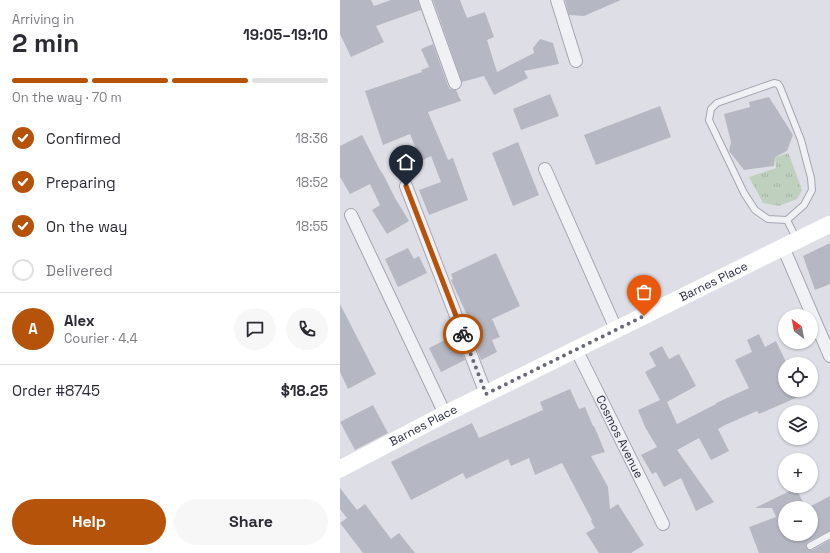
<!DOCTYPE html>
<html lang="en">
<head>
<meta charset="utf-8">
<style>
	:root { --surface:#fff; --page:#f7f7f7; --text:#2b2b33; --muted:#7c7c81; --line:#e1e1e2; --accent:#b45309 }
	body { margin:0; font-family:"Space Grotesk",sans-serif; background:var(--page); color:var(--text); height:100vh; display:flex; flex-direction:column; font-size:15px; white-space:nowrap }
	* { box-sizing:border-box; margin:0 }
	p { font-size:13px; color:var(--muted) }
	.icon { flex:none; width:22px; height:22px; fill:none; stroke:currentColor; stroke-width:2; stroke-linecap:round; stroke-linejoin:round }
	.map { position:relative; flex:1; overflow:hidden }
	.sheet { display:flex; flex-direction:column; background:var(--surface); width:340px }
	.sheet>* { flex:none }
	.needle { width:26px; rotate:328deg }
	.tools { position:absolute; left:438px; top:309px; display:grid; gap:8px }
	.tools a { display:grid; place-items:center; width:40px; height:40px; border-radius:50%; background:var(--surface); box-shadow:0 1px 3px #0004; font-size:20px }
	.pin { position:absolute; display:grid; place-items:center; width:34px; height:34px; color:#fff; margin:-41px -17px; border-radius:50% 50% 50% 0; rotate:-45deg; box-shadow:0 0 4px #0007 }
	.pin .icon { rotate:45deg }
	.courier { position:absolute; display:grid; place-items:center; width:40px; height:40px; margin:-20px; border:3px solid #b45309; border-radius:50%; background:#fff; color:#222; box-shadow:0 1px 5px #0007 }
	.overview em { font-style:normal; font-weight:700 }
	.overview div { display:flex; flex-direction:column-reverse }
	.overview { display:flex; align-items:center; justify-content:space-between; height:68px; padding:0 12px }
	h1 { font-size:26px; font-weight:700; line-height:30px }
	.bar { display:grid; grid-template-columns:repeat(4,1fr); gap:6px 4px; align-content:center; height:48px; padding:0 12px }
	.bar i { height:5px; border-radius:3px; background:var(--line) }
	.bar .active { background:var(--accent) }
	.bar p { grid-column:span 4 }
	.line { display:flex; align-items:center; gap:10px; padding:0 12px; border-top:1px solid var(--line) }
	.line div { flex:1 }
	.round { display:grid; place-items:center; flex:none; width:42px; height:42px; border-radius:21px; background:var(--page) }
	ol { padding:0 12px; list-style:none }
	li { display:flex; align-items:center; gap:12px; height:44px }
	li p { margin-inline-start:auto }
	li .icon { padding:4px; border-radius:50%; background:var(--accent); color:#fff; stroke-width:4 }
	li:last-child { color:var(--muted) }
	li i { width:22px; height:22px; border:2px solid var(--line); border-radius:50% }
	.action { display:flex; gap:8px; margin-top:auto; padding:8px 12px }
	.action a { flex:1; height:46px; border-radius:24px; background:var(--accent); color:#fff; font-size:16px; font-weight:700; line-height:46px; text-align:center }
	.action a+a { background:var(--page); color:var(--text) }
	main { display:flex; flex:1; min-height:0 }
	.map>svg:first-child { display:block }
	.grass { fill:url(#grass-tufts) }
	.building { fill:#b5b8c3 }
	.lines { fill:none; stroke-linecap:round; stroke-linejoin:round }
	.lane-casing { stroke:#a4a5b0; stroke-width:8 }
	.street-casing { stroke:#a4a5b0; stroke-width:14 }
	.lane { stroke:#f0f1f5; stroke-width:6 }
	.street { stroke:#f0f1f5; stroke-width:12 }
	.secondary { stroke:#fff; stroke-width:17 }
	.done { stroke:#686a78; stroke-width:4; stroke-dasharray:0 7.2 }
	.route { stroke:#b45309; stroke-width:5 }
	.labels { text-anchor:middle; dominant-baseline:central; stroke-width:4; stroke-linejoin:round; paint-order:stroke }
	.street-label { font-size:12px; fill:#282b3c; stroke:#edeef4 }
</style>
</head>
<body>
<main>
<section class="sheet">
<div class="overview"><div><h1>2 min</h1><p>Arriving in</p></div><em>19:05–19:10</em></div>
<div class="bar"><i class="active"></i><i class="active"></i><i class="active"></i><i></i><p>On the way · 70 m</p></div>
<ol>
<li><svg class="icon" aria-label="check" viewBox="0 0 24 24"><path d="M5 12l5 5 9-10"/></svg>Confirmed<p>18:36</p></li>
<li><svg class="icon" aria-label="check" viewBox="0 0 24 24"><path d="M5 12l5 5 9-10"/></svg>Preparing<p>18:52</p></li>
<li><svg class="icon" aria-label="check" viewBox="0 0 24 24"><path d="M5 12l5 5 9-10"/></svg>On the way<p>18:55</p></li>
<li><i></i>Delivered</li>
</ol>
<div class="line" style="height:72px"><b class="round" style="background:var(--accent);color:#fff">A</b><div><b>Alex</b><p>Courier · 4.4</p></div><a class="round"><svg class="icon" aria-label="chat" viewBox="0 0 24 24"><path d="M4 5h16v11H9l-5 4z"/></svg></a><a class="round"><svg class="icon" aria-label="phone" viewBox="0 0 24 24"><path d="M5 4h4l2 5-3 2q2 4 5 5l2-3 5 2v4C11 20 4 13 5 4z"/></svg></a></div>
<div class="line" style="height:52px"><div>Order #8745</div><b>$18.25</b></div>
<div class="action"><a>Help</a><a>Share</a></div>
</section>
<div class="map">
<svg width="490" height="553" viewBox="0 0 490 553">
	<defs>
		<pattern id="grass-tufts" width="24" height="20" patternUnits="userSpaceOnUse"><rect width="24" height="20" fill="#c0d0bf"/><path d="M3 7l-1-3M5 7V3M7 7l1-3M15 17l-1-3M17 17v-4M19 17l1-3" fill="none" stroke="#a5b3a5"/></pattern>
	</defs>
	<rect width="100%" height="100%" fill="#dedfe6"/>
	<!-- grass -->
	<polygon class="grass" points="448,153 450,157 462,190 457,199 439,206 423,203 409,177 436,168 435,157"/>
	<!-- building -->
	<g class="building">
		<polygon points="0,0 31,0 34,6 51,0 78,0 81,10 36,26 44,42 11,57 0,34"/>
		<polygon points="93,0 120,0 127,18 145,12 154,37 147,40 157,72 194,53 193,48 200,39 213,43 219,64 184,71 188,78 154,95 144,76 122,82"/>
		<polygon points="225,0 281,0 244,16 229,15"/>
		<polygon points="93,44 108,86 110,89 116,90 121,101 88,112 108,160 113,158 128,200 89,215 79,190 101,182 91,156 81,161 70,134 43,145 25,91 82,72 81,70 89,67 81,49"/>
		<polygon points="210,94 219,116 181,130 173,109"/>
		<polygon points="429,97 453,135 447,151 435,157 434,166 404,170 389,151 391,142 384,114 410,107 409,102"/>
		<polygon points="320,106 331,137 256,165 244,135"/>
		<polygon points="22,135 40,170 44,176 55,198 69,221 47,234 32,210 40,205 30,184 10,194 0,177 0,146"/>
		<polygon points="178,142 199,195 173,206 152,153"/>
		<polygon points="490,243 490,284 475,290 463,256"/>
		<polygon points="68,248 74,259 79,256 87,273 58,287 45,259"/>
		<polygon points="156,253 180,306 152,319 160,337 152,340 157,352 141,360 129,328 132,326 111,280 113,279 111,274"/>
		<polygon points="0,304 36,374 8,389 0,372"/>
		<polygon points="419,334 425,347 436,341 445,360 445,390 474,390 419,414 417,411 385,425 378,429 389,451 371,460 359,438 337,450 374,502 356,511 341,478 324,487 316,472 312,474 301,455 317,447 305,427 298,410 320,400 305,372 316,366 309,353 322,346 329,359 339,354 356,386 327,402 337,424 376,404 376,403 409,388 395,360 412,352 407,340"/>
		<polygon points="115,335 125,360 101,372 89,348"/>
		<polygon points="230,389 239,409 245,407 253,426 254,426 265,452 251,456 268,487 270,509 278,504 304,545 291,553 259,553 246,533 255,528 251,521 252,520 222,463 195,475 189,458 171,466 168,459 126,479 123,473 71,500 51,462 91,442 132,423 139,438 203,410 200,402"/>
		<polygon points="33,405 48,433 15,450 0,422"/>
		<polygon points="0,488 17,510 25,504 51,539 59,533 75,553 23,553 0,523 7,518 0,509"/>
		<polygon points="456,488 466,508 445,508 445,534 471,534 471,506 490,496 490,531 468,542 466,546 468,550 472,550 490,540 490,553 419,553 409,527 436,517 432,508 415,508"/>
	</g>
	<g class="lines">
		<!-- lane casing -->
		<g class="lane-casing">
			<g id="lane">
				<polygon points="434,83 438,84 440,87 461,140 471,178 472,190 464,205 447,220 428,219 415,210 404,193 369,120 371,109 377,103"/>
				<polyline points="447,220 457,240"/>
				<polyline points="470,546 490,535"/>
			</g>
		</g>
		<!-- street casing -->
		<g class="street-casing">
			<g id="street">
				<polyline points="85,0 115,83"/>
				<polyline points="217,0 236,61"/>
				<polyline points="205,169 276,329"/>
				<polyline points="66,186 146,394"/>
				<polyline points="11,215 105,414"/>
				<polyline points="443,247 490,356"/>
				<path id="s1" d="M236,349L323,524"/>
			</g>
		</g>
		<!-- lane -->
		<use href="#lane" class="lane"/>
		<!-- street -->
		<use href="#street" class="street"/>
		<!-- secondary -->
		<path class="secondary" id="s2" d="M0,469L105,414L490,224"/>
	</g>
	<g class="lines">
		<!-- done -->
		<polyline class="done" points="123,334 146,394 304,316"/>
		<!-- route -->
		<polyline class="route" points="66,186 123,334"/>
	</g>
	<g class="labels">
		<!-- street labels -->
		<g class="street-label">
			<text stroke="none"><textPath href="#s2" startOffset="418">Barnes Place</textPath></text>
			<text stroke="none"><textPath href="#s2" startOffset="94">Barnes Place</textPath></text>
			<text stroke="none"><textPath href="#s1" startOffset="98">Cosmos Avenue</textPath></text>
		</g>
	</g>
</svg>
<div class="tools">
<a><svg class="needle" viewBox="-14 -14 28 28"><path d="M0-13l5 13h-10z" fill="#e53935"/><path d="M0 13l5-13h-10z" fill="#7c7c81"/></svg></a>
<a><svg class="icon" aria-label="locate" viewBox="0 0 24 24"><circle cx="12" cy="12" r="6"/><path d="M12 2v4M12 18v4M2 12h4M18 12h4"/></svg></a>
<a><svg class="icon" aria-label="layers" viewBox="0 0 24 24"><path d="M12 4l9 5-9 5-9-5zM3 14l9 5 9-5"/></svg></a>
<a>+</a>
<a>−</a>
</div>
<div class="pin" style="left:304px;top:316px;background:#ea580c"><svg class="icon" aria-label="bag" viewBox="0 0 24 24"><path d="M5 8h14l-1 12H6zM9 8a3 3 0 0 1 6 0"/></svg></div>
<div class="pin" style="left:66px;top:186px;background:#1f2937"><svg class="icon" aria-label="home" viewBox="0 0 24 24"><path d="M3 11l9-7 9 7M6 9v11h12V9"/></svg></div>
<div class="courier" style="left:123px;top:334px"><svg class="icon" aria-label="bike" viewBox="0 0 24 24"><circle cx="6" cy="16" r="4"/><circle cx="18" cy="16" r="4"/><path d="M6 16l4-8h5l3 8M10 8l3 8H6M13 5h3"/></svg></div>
</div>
</main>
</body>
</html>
